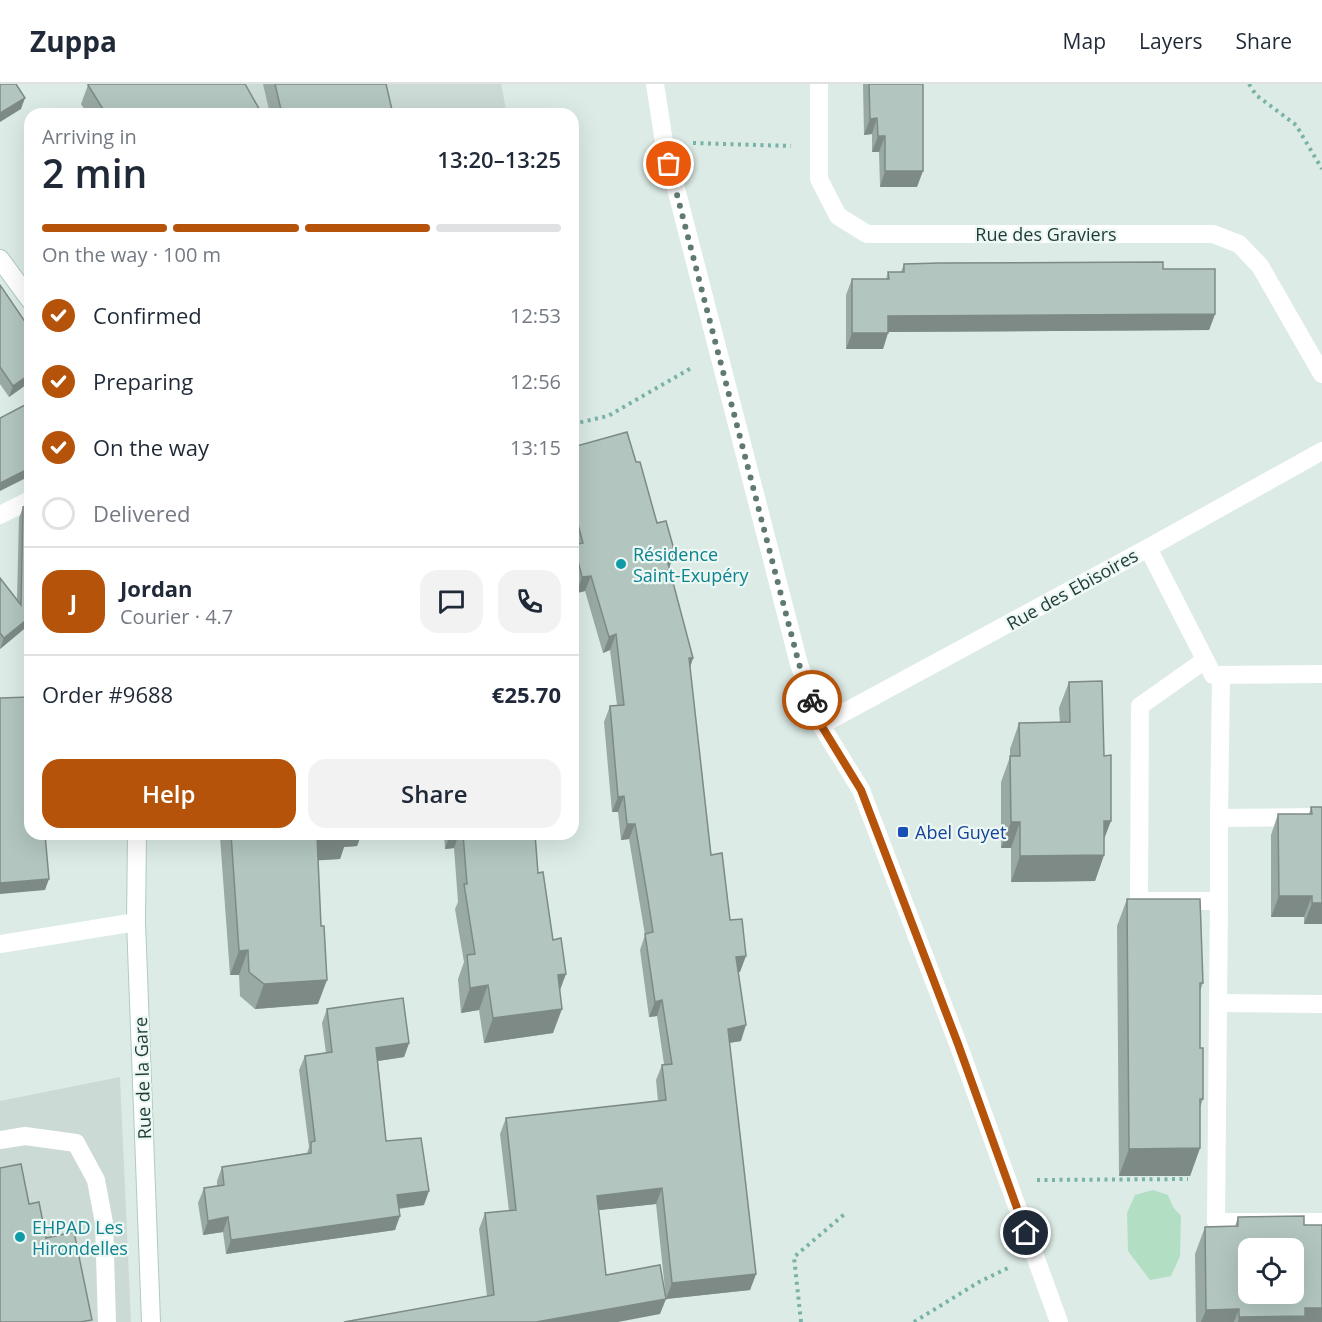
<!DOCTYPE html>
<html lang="en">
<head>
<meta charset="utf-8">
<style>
	:root { --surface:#fff; --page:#f2f2f3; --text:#1f2937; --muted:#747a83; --line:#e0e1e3; --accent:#b45309 }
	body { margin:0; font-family:"Open Sans",sans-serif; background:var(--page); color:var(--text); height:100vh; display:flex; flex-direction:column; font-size:22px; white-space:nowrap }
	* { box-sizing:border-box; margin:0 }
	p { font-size:20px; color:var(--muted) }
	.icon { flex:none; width:33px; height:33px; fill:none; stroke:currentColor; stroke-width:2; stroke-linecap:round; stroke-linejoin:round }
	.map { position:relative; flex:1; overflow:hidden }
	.details { position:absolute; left:24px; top:24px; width:555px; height:732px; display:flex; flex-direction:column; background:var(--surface); border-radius:18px; box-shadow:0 6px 24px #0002 }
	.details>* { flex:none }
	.buttons { position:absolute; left:1238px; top:1154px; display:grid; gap:12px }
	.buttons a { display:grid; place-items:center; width:66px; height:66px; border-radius:12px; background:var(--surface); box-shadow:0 6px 24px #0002; font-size:30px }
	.pin { position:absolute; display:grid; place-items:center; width:51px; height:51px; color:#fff; margin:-26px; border:3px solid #fff; border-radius:50%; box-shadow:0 2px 6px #0007 }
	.courier { position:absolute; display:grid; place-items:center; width:60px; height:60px; margin:-30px; border:4px solid #b45309; border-radius:50%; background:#fff; color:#222; box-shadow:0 2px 8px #0007 }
	.headline em { font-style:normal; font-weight:600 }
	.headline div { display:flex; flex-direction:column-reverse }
	.headline { display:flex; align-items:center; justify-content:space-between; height:102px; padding:0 18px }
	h1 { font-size:39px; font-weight:600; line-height:45px }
	.bar { display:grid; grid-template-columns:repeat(4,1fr); gap:9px 6px; align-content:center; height:72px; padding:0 18px }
	.bar i { height:8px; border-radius:4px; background:var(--line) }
	.bar .current { background:var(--accent) }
	.bar p { grid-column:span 4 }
	.line { display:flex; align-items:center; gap:15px; padding:0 18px; border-top:2px solid var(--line) }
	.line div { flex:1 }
	.round { display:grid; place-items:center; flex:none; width:63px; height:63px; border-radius:18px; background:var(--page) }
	ol { padding:0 18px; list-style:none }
	li { display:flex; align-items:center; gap:18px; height:66px }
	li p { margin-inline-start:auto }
	li .icon { padding:6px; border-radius:50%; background:var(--accent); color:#fff; stroke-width:4 }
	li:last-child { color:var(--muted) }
	li i { width:33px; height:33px; border:3px solid var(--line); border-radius:50% }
	.primary-button { display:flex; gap:12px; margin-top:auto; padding:12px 18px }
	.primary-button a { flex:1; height:69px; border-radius:18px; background:var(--accent); color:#fff; font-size:24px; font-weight:600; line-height:69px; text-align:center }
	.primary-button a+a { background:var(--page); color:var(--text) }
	header { display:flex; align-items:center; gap:36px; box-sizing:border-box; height:84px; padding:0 30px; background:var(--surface); border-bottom:2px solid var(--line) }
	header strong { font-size:28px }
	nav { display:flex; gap:33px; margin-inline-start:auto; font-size:21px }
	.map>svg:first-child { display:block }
	.built { fill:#cbdad5 }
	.green { fill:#b2dfc4 }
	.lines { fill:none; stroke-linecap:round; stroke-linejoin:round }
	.secondary-casing { stroke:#afcbc4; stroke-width:20 }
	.path { stroke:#79b2a7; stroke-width:4; stroke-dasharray:3 4.5; stroke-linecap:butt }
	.lane { stroke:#fff; stroke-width:18 }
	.street { stroke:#fff; stroke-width:18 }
	.secondary { stroke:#fff; stroke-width:18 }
	.wall { fill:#99a9a4 }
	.shaded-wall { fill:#7d8a86 }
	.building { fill:#b2c5bf; stroke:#7d8a86; stroke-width:1.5; fill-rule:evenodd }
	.done { stroke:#607974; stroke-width:6; stroke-dasharray:0 10.8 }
	.route { stroke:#b45309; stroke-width:8 }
	.culture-dot { fill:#0f9aa8; stroke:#edf7f3; stroke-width:2 }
	.transit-dot { fill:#1a4fb4; stroke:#edf7f3; stroke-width:2 }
	.labels { text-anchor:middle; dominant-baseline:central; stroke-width:4.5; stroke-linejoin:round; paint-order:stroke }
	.street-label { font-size:18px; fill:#1d3b37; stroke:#edf7f3 }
	.culture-label { font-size:18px; fill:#0d838f; stroke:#edf7f3; text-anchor:start }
	.transit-label { font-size:18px; fill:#164399; stroke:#edf7f3; text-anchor:start }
</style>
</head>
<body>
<header>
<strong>Zuppa</strong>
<nav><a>Map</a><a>Layers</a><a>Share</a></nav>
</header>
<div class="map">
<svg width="1322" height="1238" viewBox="0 0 1322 1238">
	<rect width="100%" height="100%" fill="#dcebe6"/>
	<!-- built -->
	<g class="built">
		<polygon points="233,0 501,0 507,30 233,30"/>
		<polygon points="120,993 131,1238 0,1238 0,1017"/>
	</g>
	<!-- green -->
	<polygon class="green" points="1153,1106 1168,1111 1173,1123 1181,1132 1180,1172 1171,1192 1150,1196 1128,1167 1127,1129 1135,1111"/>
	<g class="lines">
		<!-- secondary casing -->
		<g class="secondary-casing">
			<g id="secondary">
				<polyline points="0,175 30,216"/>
				<polyline points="137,750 136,838 151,1238"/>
			</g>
		</g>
		<!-- path -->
		<g class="path">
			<polyline points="1249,0 1256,11 1296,41 1322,85"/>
			<polyline points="693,59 791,62"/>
			<polyline points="573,340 608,332 693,283"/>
			<polyline points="1037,1096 1188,1095"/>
			<polyline points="801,1238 794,1173 847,1128"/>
			<polyline points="914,1238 979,1198 1010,1183"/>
		</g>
		<!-- lane -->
		<g class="lane">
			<polyline points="1148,464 1213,591 1322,590"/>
			<polyline points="1205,576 1140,622 1139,817 1219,817 1219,734"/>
			<polyline points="1221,591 1219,734 1322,733"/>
			<polyline points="1219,817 1216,1138 1322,1138"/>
			<polyline points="1218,919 1322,920"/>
			<polyline points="0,1056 25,1052 76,1059 96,1096 104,1139 107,1238"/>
		</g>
		<!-- street -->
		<g class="street">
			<polyline points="655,0 664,58 799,580 821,641 861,706 958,960 1059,1238"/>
			<polyline points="819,0 819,95 838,132 867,150 1213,150 1239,160 1260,182 1322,290"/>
			<polyline points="0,431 30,416"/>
			<polyline points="821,641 1148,464 1322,367"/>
			<polyline points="0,860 136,838"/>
		</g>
		<!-- secondary -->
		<use href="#secondary" class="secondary"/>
	</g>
	<!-- wall -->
	<g class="wall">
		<polygon points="263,0 386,0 393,30 270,30"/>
		<polygon points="863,0 923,0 917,103 880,103 879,68 872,68 872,50 864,51"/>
		<polygon points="88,1 262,30 87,30 81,20"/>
		<polygon points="904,180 1163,185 1215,230 1209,246 888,248 883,265 846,265 846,211 852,195 886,195 888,188 901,188"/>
		<polygon points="0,201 30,298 9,313 0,300"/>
		<polygon points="573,363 636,378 669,484 693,574 690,583 711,771 730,836 740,888 738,888 741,957 729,959 756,1190 750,1206 666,1215 656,1120 598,1126 606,1191 660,1230 487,1212 479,1145 485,1129 509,1127 500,1050 506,1034 658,1017 656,996 662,981 664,980 657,932 649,933 640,866 645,851 629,755 621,756 618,728 612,728 604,638 610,622 617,621 610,566 603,569 585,507 577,509 573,494 573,465 574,462 573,459"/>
		<polygon points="30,420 30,540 0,565 0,494 17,516 19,434 23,423"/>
		<polygon points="1069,598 1104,757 1104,771 1095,797 1011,798 1011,764 1001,764 1001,698 1010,673 1010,665 1019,639 1060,639 1059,624"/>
		<polygon points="1311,723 1322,723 1322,840 1304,840 1304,833 1271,833 1271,751 1278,730 1309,730"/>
		<polygon points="221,750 417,750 360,754 357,762 344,763 340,775 318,776 318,920 255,925 240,912 239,891 230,891 220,753"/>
		<polygon points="444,750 535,750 538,789 560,907 553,949 484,959 479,926 461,929 458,895 464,878 455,825 458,818 454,764 445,765"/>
		<polygon points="1127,815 1203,899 1200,907 1200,964 1203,1015 1200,1024 1200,1064 1190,1092 1119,1092 1117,842"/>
		<polygon points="327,925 409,959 404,973 378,977 386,1057 424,1121 399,1125 395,1146 226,1170 223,1148 203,1151 198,1119 204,1104 217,1102 217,1097 222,1083 307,1069 309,1063 299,986 305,972 326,969 322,939"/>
		<polygon points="1238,1133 1304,1141 1322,1238 1196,1238 1195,1170 1205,1143 1235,1142"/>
	</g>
	<!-- shaded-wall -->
	<g class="shaded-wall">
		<polygon points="25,14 21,25 0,38 0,29"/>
		<polygon points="877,34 872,50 864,51 870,35"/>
		<polygon points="878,52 885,52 879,68 872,68"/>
		<polygon points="885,87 923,87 917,103 880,103"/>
		<polygon points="1215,230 1209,246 882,248 888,232"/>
		<polygon points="852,249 888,249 883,265 846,265"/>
		<polygon points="30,290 30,298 9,313 13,302"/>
		<polygon points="30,384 30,392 0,407 0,399"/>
		<polygon points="675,469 669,484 666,472"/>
		<polygon points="591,492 585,507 577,509 582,493"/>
		<polygon points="30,533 30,540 0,565 4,554"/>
		<polygon points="616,550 610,566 603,569 609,553"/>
		<polygon points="689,574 693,574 688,590"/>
		<polygon points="624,712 618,728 612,728 618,713"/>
		<polygon points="1104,737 1111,737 1101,763"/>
		<polygon points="1011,738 1020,738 1011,764 1001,764"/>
		<polygon points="627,740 635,740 629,755 621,756"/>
		<polygon points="344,750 417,750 360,754 357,762 344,763 340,775 308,777 317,752"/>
		<polygon points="450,750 459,750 454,764 445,765"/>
		<polygon points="1104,771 1095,797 1011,798 1020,772"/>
		<polygon points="49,795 45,806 0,810 0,799"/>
		<polygon points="1279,812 1312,812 1304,833 1271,833"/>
		<polygon points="1312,819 1322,819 1322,840 1304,840"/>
		<polygon points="248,866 239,891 230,891 239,867"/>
		<polygon points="746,872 740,888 730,888 736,873"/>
		<polygon points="566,890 557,914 558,891"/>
		<polygon points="327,896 318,920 255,925 264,900"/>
		<polygon points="488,901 479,926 461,929 470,904"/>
		<polygon points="662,916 657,932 649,933 655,918"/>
		<polygon points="562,925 553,949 484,959 493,934"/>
		<polygon points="746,941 741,957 722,960 728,945"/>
		<polygon points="409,959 404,973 371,978 376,964"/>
		<polygon points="1200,1064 1190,1092 1119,1092 1129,1065"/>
		<polygon points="662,1104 656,1120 591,1127 597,1112"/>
		<polygon points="429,1107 424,1121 392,1125 397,1111"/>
		<polygon points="400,1132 395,1146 226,1170 231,1156"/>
		<polygon points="228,1133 223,1148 203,1151 208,1137"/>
		<polygon points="756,1190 750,1206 666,1215 672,1199"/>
		<polygon points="666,1215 660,1230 618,1238 536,1238"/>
		<polygon points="1305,1224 1322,1224 1322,1238 1238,1238 1239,1233"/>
		<polygon points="1239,1225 1234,1238 1201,1238 1206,1226"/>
	</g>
	<!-- building -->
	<g class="building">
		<polygon points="0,0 16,0 25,14 0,29"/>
		<polygon points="88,0 245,0 262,30 106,30 88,1"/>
		<polygon points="275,0 386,0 393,30 282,30"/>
		<polygon points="869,0 923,0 923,87 885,87 885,52 878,52 877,34 870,35"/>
		<polygon points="1163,178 1163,185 1215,185 1215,230 888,232 888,249 852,249 852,195 889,195 888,188 904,188 904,180 940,179"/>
		<polygon points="0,201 30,245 30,290 13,302 0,283"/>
		<polygon points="27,320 30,323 30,384 0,399 0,334"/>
		<polygon points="627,348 636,378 640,378 657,439 666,437 675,469 666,472 693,574 689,574 711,771 722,769 730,836 742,835 746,872 736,873 746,941 728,945 756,1190 672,1199 662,1104 597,1112 606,1191 660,1181 666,1215 536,1238 344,1238 494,1211 485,1129 516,1126 506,1034 666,1016 662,981 672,980 662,916 655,918 645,850 653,848 648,816 635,740 627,740 624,712 618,713 610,622 624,621 616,550 609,553 591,492 582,493 574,461 583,459 573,422 573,363"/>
		<polygon points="30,420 30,533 4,554 0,549 0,494 21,521 23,423"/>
		<polygon points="1102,597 1104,672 1111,671 1111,737 1104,737 1104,771 1020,772 1020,738 1011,738 1010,672 1020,672 1019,639 1070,638 1069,598"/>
		<polygon points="30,613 30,750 45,750 49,795 0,799 0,614"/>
		<polygon points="1311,723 1322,723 1322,819 1312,819 1312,812 1279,812 1278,730 1312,730"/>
		<polygon points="231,750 349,750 317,752 321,842 324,842 327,896 264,900 249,888 248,866 239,867"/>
		<polygon points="463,750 535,750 538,789 543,788 553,856 561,854 566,890 558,891 562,925 493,934 488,901 470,904 467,871 475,870 464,800 467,800"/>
		<polygon points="1127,815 1200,815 1203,899 1200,899 1200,964 1203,964 1203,1015 1200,1015 1200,1064 1129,1065"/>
		<polygon points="403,914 409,959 376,964 386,1057 421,1054 429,1107 397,1111 400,1132 231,1156 228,1133 208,1137 204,1104 224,1101 222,1083 311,1069 311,1058 315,1057 305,972 332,968 327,925"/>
		<polygon points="21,1080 29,1120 39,1118 46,1154 74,1148 92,1236 80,1238 0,1238 0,1084"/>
		<path d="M1304,1132V1141H1322V1224H1305V1232L1239,1233V1225L1206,1226L1205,1143L1238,1142V1133ZM1248,1164H1293V1209H1248Z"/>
	</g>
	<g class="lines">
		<!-- done -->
		<polyline class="done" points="669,80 799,580 812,616"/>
		<!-- route -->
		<polyline class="route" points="812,616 821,641 861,706 958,960 1026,1149"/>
	</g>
	<!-- markers -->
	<g class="culture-dot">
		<circle cx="621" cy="480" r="6"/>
		<circle cx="20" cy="1153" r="6"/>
	</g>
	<rect class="transit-dot" x="897" y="742" width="12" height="12" rx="3"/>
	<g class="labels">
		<!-- street labels -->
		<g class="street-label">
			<text x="1046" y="150">Rue des Graviers</text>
			<text transform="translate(1072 505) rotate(-29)">Rue des Ebisoires</text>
			<text transform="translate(142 994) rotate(-92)">Rue de la Gare</text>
		</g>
		<!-- culture labels -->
		<g class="culture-label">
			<text x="633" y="470">Résidence<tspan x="633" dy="21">Saint-Exupéry</tspan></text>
			<text x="32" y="1143">EHPAD Les<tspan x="32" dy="21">Hirondelles</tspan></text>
		</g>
		<!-- transit labels -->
		<g class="transit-label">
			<text x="915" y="748">Abel Guyet</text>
		</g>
	</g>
</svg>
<div class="buttons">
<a><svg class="icon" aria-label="locate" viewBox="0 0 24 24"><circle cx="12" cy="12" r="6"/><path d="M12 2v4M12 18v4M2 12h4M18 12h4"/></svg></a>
</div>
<div class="pin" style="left:669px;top:80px;background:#ea580c"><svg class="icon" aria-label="bag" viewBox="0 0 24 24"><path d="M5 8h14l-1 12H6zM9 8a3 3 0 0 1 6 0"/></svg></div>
<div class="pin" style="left:1026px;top:1149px;background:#1f2937"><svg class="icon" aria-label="home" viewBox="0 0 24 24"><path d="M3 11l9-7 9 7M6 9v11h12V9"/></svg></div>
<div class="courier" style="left:812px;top:616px"><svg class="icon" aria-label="bike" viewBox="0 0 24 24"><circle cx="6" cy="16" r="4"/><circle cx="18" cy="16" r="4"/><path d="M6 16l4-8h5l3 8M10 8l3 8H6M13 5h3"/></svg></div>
<section class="details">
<div class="headline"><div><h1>2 min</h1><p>Arriving in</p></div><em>13:20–13:25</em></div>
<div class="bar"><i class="current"></i><i class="current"></i><i class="current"></i><i></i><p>On the way · 100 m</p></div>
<ol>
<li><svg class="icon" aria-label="check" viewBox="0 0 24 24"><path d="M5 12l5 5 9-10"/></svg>Confirmed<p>12:53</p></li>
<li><svg class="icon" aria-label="check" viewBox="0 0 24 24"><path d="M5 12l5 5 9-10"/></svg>Preparing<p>12:56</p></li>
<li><svg class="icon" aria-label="check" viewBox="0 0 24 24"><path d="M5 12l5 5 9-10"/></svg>On the way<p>13:15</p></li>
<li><i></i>Delivered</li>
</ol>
<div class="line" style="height:108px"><b class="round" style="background:var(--accent);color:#fff">J</b><div><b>Jordan</b><p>Courier · 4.7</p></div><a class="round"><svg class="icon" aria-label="chat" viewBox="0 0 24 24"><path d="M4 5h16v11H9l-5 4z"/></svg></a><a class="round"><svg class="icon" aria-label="phone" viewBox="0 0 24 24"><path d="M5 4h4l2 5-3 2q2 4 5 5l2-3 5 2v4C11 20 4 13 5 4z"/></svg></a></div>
<div class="line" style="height:78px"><div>Order #9688</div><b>€25.70</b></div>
<div class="primary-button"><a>Help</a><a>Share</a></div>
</section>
</div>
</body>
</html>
